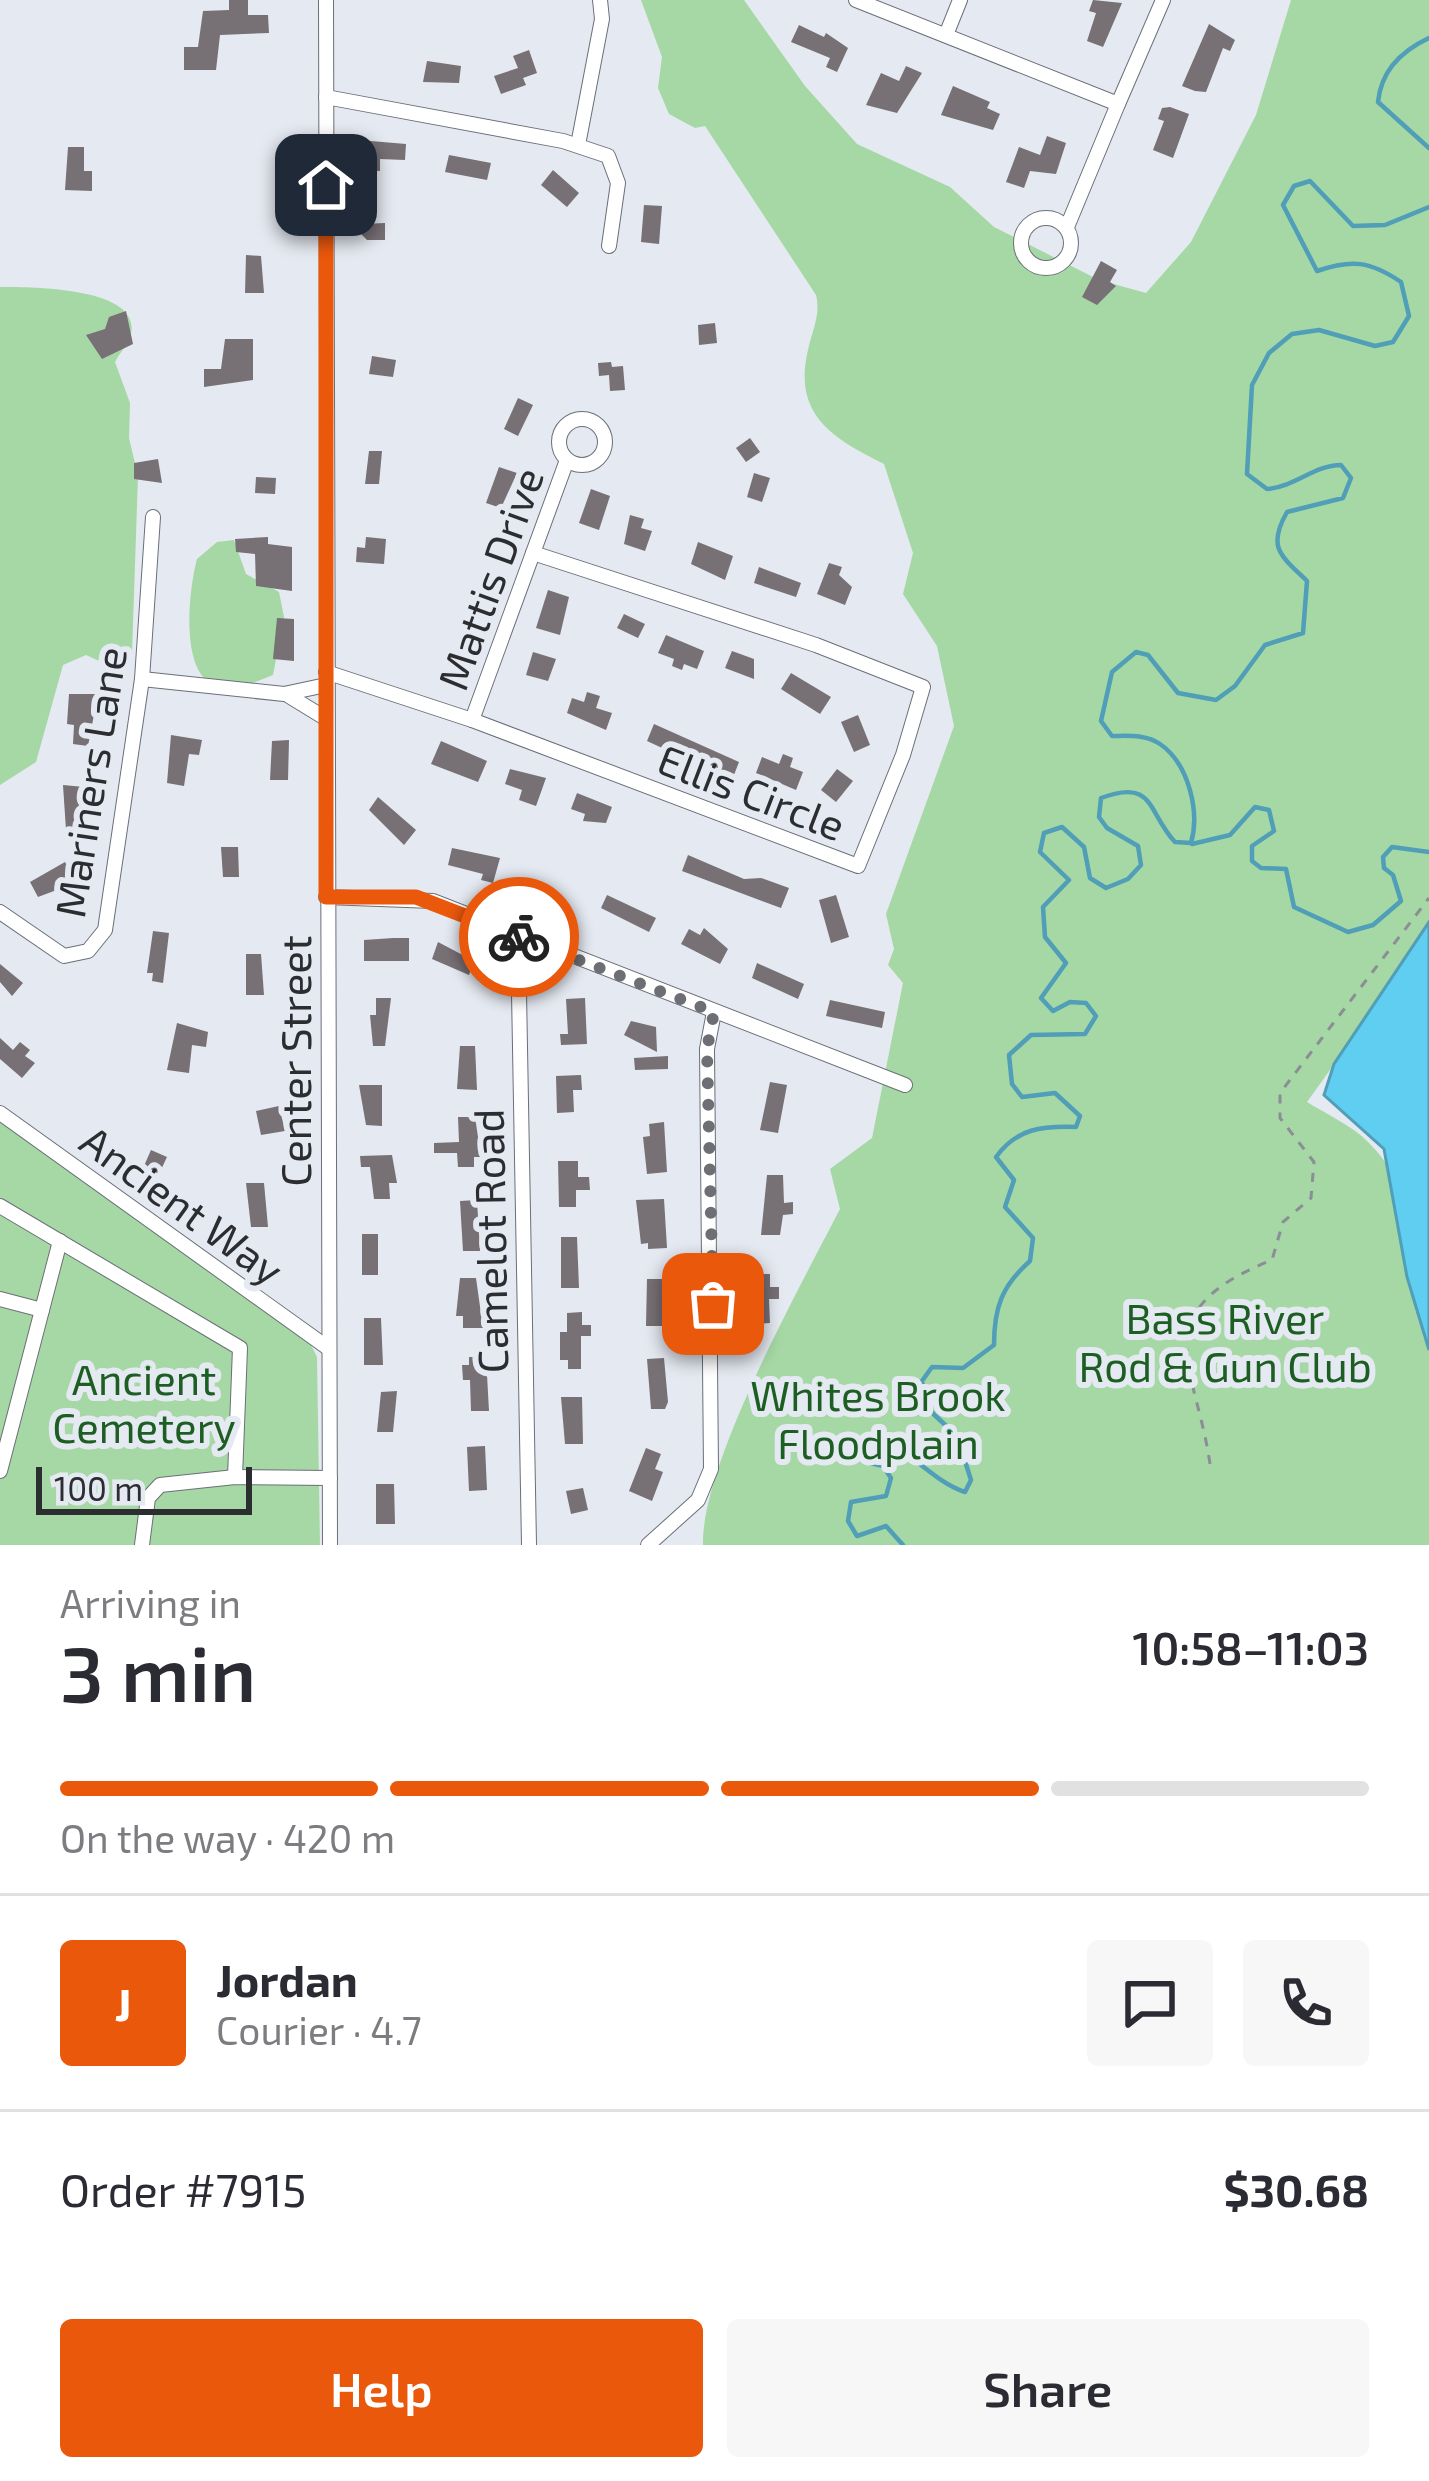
<!DOCTYPE html>
<html lang="en">
<head>
<meta charset="utf-8">
<style>
	:root { --surface:#fff; --page:#f7f7f7; --text:#2b2b33; --muted:#7c7c81; --line:#e1e1e2; --accent:#ea580c }
	body { margin:0; font-family:"Exo 2",sans-serif; background:var(--page); color:var(--text); height:100vh; display:flex; flex-direction:column; font-size:45px; white-space:nowrap }
	* { box-sizing:border-box; margin:0 }
	p { font-size:39px; color:var(--muted) }
	.icon { flex:none; width:66px; height:66px; fill:none; stroke:currentColor; stroke-width:2; stroke-linecap:round; stroke-linejoin:round }
	.map { position:relative; height:1545px; overflow:hidden }
	.details { display:flex; flex-direction:column; background:var(--surface); flex:1 }
	.details>* { flex:none }
	.scale { position:absolute; left:36px; bottom:30px; width:216px; box-sizing:border-box; padding-left:12px; border:6px solid #2c2d31; border-top:0; font-size:33px; line-height:42px; white-space:nowrap; color:#2c2d31; -webkit-text-stroke:9px #e5e9f1; paint-order:stroke }
	.pin { position:absolute; display:grid; place-items:center; width:102px; height:102px; color:#fff; margin:-51px; border-radius:24px; box-shadow:0 6px 18px #0006 }
	.courier { position:absolute; display:grid; place-items:center; width:120px; height:120px; margin:-60px; border:9px solid #ea580c; border-radius:50%; background:#fff; color:#222; box-shadow:0 3px 15px #0007 }
	.headline em { font-style:normal; font-weight:600 }
	.headline div { display:flex; flex-direction:column-reverse }
	.headline { display:flex; align-items:center; justify-content:space-between; height:204px; padding:0 60px }
	h1 { font-size:78px; font-weight:600; line-height:90px }
	.bar { display:grid; grid-template-columns:repeat(4,1fr); gap:18px 12px; align-content:center; height:144px; padding:0 60px }
	.bar i { height:15px; border-radius:9px; background:var(--line) }
	.bar .active { background:var(--accent) }
	.bar p { grid-column:span 4 }
	.line { display:flex; align-items:center; gap:30px; padding:0 60px; border-top:3px solid var(--line) }
	.line div { flex:1 }
	.round { display:grid; place-items:center; flex:none; width:126px; height:126px; border-radius:12px; background:var(--page) }
	.button { display:flex; gap:24px; margin-top:auto; padding:24px 60px }
	.button a { flex:1; height:138px; border-radius:12px; background:var(--accent); color:#fff; font-size:48px; font-weight:600; line-height:138px; text-align:center }
	.button a+a { background:var(--page); color:var(--text) }
	.map>svg:first-child { display:block }
	.green { fill:#a5d8a5 }
	.water { fill:#60cef0; stroke:#509eb7; stroke-width:3 }
	.lines { fill:none; stroke-linecap:round; stroke-linejoin:round }
	.stream { stroke:#509eb7; stroke-width:4.5 }
	.building { fill:#777075 }
	.minor-casing { stroke:#6b6f76; stroke-width:16 }
	.path { stroke:#8b8e94; stroke-width:3; stroke-dasharray:9 9; stroke-linecap:butt }
	.minor { stroke:#fff; stroke-width:14 }
	.done { stroke:#6d6f74; stroke-width:12; stroke-dasharray:0 21.6 }
	.route { stroke:#ea580c; stroke-width:15 }
	.labels { text-anchor:middle; dominant-baseline:central; stroke-width:12; stroke-linejoin:round; paint-order:stroke }
	.street-label { font-size:42px; fill:#2c2d31; stroke:#e5e9f1 }
	.park-label { font-size:42px; fill:#1d5e23; stroke:#e5e9f1 }
</style>
</head>
<body>
<div class="map">
<svg width="1429" height="1545" viewBox="0 0 1429 1545">
	<rect width="100%" height="100%" fill="#e5e9f1"/>
	<!-- green -->
	<g class="green">
		<path d="M641,0H744L805,86L857,144L950,187L994,227L1099,280L1146,293L1191,242L1256,115L1291,0H1429V932L1307,1102C1326,1114 1353,1126 1369,1143C1421,1195 1418,1269 1423,1336L1429,1349V1545H703C701,1464 800,1287 840,1209L830,1169L872,1138L903,983L888,965L894,949L886,914L954,726L937,646L903,594L913,553L884,464C835,439 792,416 808,350C812,331 821,315 816,295L705,126L695,128L669,114L658,88L662,57Z"/>
		<path d="M0,287C26,287 147,286 130,337C127,345 119,354 115,362L130,403L129,438L138,476L132,653L99,661L86,655L63,665L36,762L0,785Z"/>
		<path d="M234,540L246,574L279,592L284,617L273,675L245,686L205,679C182,656 189,589 197,559L217,542Z"/>
		<polygon points="0,1119 310,1343 317,1357 320,1545 0,1545"/>
	</g>
	<!-- water -->
	<polygon class="water" points="1429,922 1429,1350 1407,1277 1384,1149 1324,1095 1334,1064"/>
	<g class="lines">
		<!-- stream -->
		<g class="stream">
			<path d="M1429,38C1401,51 1381,71 1378,102L1429,148"/>
			<polyline points="1192,844 1230,835 1255,807 1269,810 1274,831 1252,846 1252,861 1261,868 1286,869 1294,907 1348,932 1373,925 1401,901 1393,875 1384,868 1383,857 1392,847 1429,852"/>
			<path d="M903,1545L886,1526L857,1536L848,1521L851,1502L886,1496L891,1478L883,1466L870,1463L872,1453L892,1444C917,1459 938,1483 965,1492L971,1480L957,1436L926,1407L922,1381L932,1367L963,1368L994,1345C994,1307 1002,1286 1030,1261L1033,1238L1005,1207L1014,1180L996,1157C1017,1128 1042,1126 1076,1127L1080,1116L1055,1093L1022,1097L1012,1084L1009,1055L1031,1035L1085,1034L1096,1016L1086,1003L1070,1002L1053,1011L1041,998L1066,963L1045,937L1043,907L1069,880L1040,852L1044,833L1062,827L1084,847L1090,878L1106,888L1128,879L1141,865L1138,846L1107,828L1099,817L1101,798C1155,778 1147,812 1175,842L1191,843C1200,812 1189,764 1160,744C1146,734 1128,736 1112,736L1101,721L1112,672L1136,652L1148,655L1178,693L1216,700L1235,686L1265,645L1303,633L1307,581C1280,555 1267,547 1287,512L1343,498L1351,478L1341,465C1314,465 1295,487 1267,489L1247,474L1252,385L1269,353L1292,334L1319,330L1375,346L1393,342L1409,316L1401,282C1370,261 1352,259 1317,271L1283,205L1294,186L1310,181L1353,226L1385,225L1429,207"/>
		</g>
	</g>
	<!-- building -->
	<g class="building">
		<polygon points="229,0 248,0 248,15 268,15 269,33 220,35 216,70 184,70 184,47 198,47 203,11 229,10"/>
		<polygon points="1093,0 1122,3 1103,47 1087,41 1096,13 1089,11"/>
		<polygon points="1209,24 1235,40 1230,51 1223,48 1206,92 1195,91 1182,86"/>
		<polygon points="799,25 824,37 826,33 848,48 837,72 826,67 830,58 791,42"/>
		<polygon points="529,50 537,73 523,78 526,85 501,94 494,76 518,68 513,56"/>
		<polygon points="427,61 461,66 459,83 423,82"/>
		<polygon points="906,66 922,73 897,113 866,105 881,73 899,81"/>
		<polygon points="953,86 990,102 987,108 1000,114 993,130 941,115"/>
		<polygon points="1170,107 1189,114 1173,158 1153,150 1164,121 1158,119 1162,108"/>
		<polygon points="1047,136 1066,143 1056,174 1030,171 1024,188 1006,182 1019,147 1040,155"/>
		<polygon points="359,140 406,144 405,160 380,159 380,171 358,170"/>
		<polygon points="68,147 84,147 84,171 92,171 92,191 65,190"/>
		<polygon points="449,155 491,163 487,180 445,172"/>
		<polygon points="553,170 579,193 567,207 541,185"/>
		<polygon points="644,205 662,206 659,244 641,242"/>
		<polygon points="385,223 385,240 367,240 362,235 362,224"/>
		<polygon points="246,255 261,256 264,293 245,293"/>
		<polygon points="1101,261 1117,270 1110,282 1116,286 1097,305 1082,297"/>
		<polygon points="126,311 133,344 102,359 86,335 105,329 109,317"/>
		<polygon points="715,323 717,343 699,345 698,325"/>
		<polygon points="225,339 253,339 253,380 204,387 204,369 221,369"/>
		<polygon points="372,356 396,360 393,377 369,374"/>
		<polygon points="611,362 612,367 623,366 625,390 610,391 609,375 599,376 598,363"/>
		<polygon points="518,398 533,405 518,436 504,429"/>
		<polygon points="750,438 760,452 746,462 736,448"/>
		<polygon points="369,451 382,451 379,484 365,484"/>
		<polygon points="158,459 162,483 134,479 134,463"/>
		<polygon points="499,467 517,473 501,508 486,503"/>
		<polygon points="754,473 770,478 762,502 747,497"/>
		<polygon points="256,477 276,478 275,494 255,493"/>
		<polygon points="591,489 610,496 599,530 579,523"/>
		<polygon points="630,515 644,519 641,528 652,531 645,551 624,544"/>
		<polygon points="268,537 268,544 292,547 292,591 256,586 255,554 236,552 235,539"/>
		<polygon points="366,537 386,539 384,564 356,562 357,547 365,548"/>
		<polygon points="698,542 733,556 725,580 691,564"/>
		<polygon points="829,563 842,567 839,575 852,587 845,605 817,594"/>
		<polygon points="759,567 801,583 796,597 754,583"/>
		<polygon points="548,590 569,597 560,635 536,628"/>
		<polygon points="624,614 645,624 638,638 617,628"/>
		<polygon points="277,618 294,619 294,661 273,659"/>
		<polygon points="666,635 704,651 697,669 684,664 682,670 672,666 674,659 658,653"/>
		<polygon points="732,651 754,659 754,679 725,668"/>
		<polygon points="533,652 556,659 548,681 526,675"/>
		<polygon points="791,673 831,697 820,714 781,689"/>
		<polygon points="587,692 600,696 596,708 612,713 606,730 567,713 572,698 584,702"/>
		<polygon points="69,694 98,694 88,746 73,744 74,725 67,724"/>
		<polygon points="858,715 870,745 854,752 841,722"/>
		<polygon points="654,724 739,762 732,780 647,741"/>
		<polygon points="171,735 202,740 199,755 189,754 184,786 167,783"/>
		<polygon points="289,740 288,780 270,780 272,741"/>
		<polygon points="441,741 487,761 478,782 431,764"/>
		<polygon points="783,754 793,758 790,767 803,772 796,790 756,773 762,757 779,764"/>
		<polygon points="510,769 546,778 536,806 519,800 522,790 505,784"/>
		<polygon points="837,769 853,781 836,802 821,790"/>
		<polygon points="63,785 84,787 83,832 66,830"/>
		<polygon points="577,793 612,807 606,823 583,821 585,814 571,809"/>
		<polygon points="378,797 416,830 404,845 369,810"/>
		<polygon points="221,847 238,847 239,877 223,877"/>
		<polygon points="452,848 500,858 493,883 481,880 483,874 448,865"/>
		<polygon points="688,855 744,879 761,878 789,888 781,908 682,871"/>
		<polygon points="65,862 80,889 66,897 62,888 38,897 30,882"/>
		<polygon points="607,895 656,918 649,932 601,908"/>
		<polygon points="836,895 849,937 831,943 819,900"/>
		<polygon points="704,928 728,949 720,964 681,944 689,929 700,935"/>
		<polygon points="153,931 169,933 163,983 152,981 153,973 147,973"/>
		<polygon points="393,938 409,938 409,961 364,961 364,940"/>
		<polygon points="438,942 474,961 469,975 432,959"/>
		<polygon points="246,954 261,954 264,995 246,995"/>
		<polygon points="757,963 804,984 798,999 752,978"/>
		<polygon points="0,964 23,983 12,996 0,982"/>
		<polygon points="376,998 391,998 385,1046 373,1046 370,1015 376,1015"/>
		<polygon points="585,998 587,1044 561,1045 560,1034 568,1034 566,999"/>
		<polygon points="830,1000 885,1012 882,1028 826,1016"/>
		<polygon points="631,1021 656,1027 657,1052 624,1035"/>
		<polygon points="177,1023 208,1032 206,1047 192,1045 189,1073 167,1070"/>
		<polygon points="0,1038 13,1050 20,1042 30,1050 25,1056 35,1063 22,1078 0,1059"/>
		<polygon points="460,1046 475,1046 477,1090 457,1089"/>
		<polygon points="668,1056 668,1069 635,1070 634,1058"/>
		<polygon points="581,1075 582,1090 573,1090 574,1112 557,1113 556,1076"/>
		<polygon points="770,1082 787,1085 778,1133 760,1130"/>
		<polygon points="359,1085 382,1085 382,1126 366,1125"/>
		<polygon points="279,1106 285,1131 261,1135 256,1111"/>
		<polygon points="458,1117 475,1117 481,1157 474,1157 474,1167 458,1167 457,1153 434,1153 434,1143 459,1142"/>
		<polygon points="664,1122 667,1172 647,1174 643,1137 650,1136 649,1124"/>
		<polygon points="151,1150 167,1157 159,1174 144,1166"/>
		<polygon points="392,1155 397,1183 389,1183 390,1199 374,1199 370,1167 361,1167 360,1156"/>
		<polygon points="558,1161 578,1161 578,1177 589,1177 590,1190 576,1190 576,1207 559,1207"/>
		<polygon points="767,1175 783,1175 784,1203 793,1202 793,1214 783,1215 780,1235 761,1235"/>
		<polygon points="246,1183 264,1183 268,1227 251,1227"/>
		<polygon points="664,1199 667,1248 648,1249 648,1243 641,1244 636,1200"/>
		<polygon points="477,1200 480,1251 463,1251 460,1201"/>
		<rect x="362" y="1234" width="16" height="41"/>
		<polygon points="561,1237 577,1237 579,1288 561,1288"/>
		<polygon points="753,1274 770,1274 770,1287 779,1287 779,1299 769,1299 770,1323 750,1324"/>
		<polygon points="460,1278 476,1278 483,1328 463,1328 463,1316 456,1316"/>
		<polygon points="647,1279 663,1279 668,1298 664,1326 646,1326"/>
		<polygon points="582,1312 582,1325 591,1325 591,1336 581,1336 581,1369 568,1369 568,1360 560,1360 560,1332 567,1332 567,1313"/>
		<polygon points="364,1318 381,1318 383,1365 364,1365"/>
		<polygon points="469,1357 486,1357 489,1411 471,1411 470,1380 463,1380 462,1365 469,1365"/>
		<polygon points="664,1358 668,1402 665,1409 651,1409 647,1359"/>
		<polygon points="397,1391 393,1432 377,1432 381,1392"/>
		<polygon points="561,1397 582,1397 583,1444 565,1444"/>
		<polygon points="485,1446 487,1490 469,1491 467,1447"/>
		<polygon points="646,1448 661,1454 655,1469 663,1472 652,1501 629,1491"/>
		<polygon points="376,1484 394,1484 395,1524 376,1524"/>
		<polygon points="583,1488 588,1510 571,1514 566,1491"/>
	</g>
	<g class="lines">
		<!-- minor casing -->
		<g class="minor-casing">
			<g id="minor">
				<polyline points="326,0 330,1545"/>
				<polyline points="856,0 1118,104 1163,0"/>
				<polyline points="946,35 960,0"/>
				<polyline points="326,97 563,141 608,156 618,183 609,246"/>
				<polyline points="578,145 602,19 600,0"/>
				<circle cx="1046" cy="243" r="25"/>
				<polyline points="1067,227 1118,104"/>
				<circle cx="582" cy="442" r="23"/>
				<polyline points="326,672 472,720 858,866 903,755 923,687 816,645 533,553"/>
				<polyline points="142,679 284,694 326,685"/>
				<polyline points="289,696 325,718"/>
				<polyline points="472,720 567,460"/>
				<polyline points="326,897 433,901 905,1085"/>
				<polyline points="0,912 64,956 88,951 105,930 142,679 153,517"/>
				<polyline points="518,937 529,1545"/>
				<polyline points="0,1113 328,1348"/>
				<polyline points="0,1206 240,1348 235,1477"/>
				<polyline points="0,1299 42,1310"/>
				<polyline points="0,1471 60,1241"/>
				<polyline points="142,1545 148,1498 160,1485 235,1477 330,1478"/>
				<polyline points="648,1545 698,1500 711,1469 707,1049 714,1012"/>
			</g>
		</g>
		<!-- path -->
		<path class="path" d="M1210,1464C1196,1365 1142,1312 1272,1260L1283,1222L1311,1198L1314,1162L1280,1118V1093L1429,898"/>
		<!-- minor -->
		<use href="#minor" class="minor"/>
	</g>
	<g class="lines">
		<!-- done -->
		<polyline class="done" points="519,937 714,1012 707,1049 713,1304"/>
		<!-- route -->
		<polyline class="route" points="326,185 326,897 416,897 519,937"/>
	</g>
	<g class="labels">
		<!-- street labels -->
		<g class="street-label">
			<text transform="translate(489 578) rotate(-70)">Mattis Drive</text>
			<text transform="translate(89 782) rotate(-81)">Mariners Lane</text>
			<text transform="translate(752 791) rotate(21)">Ellis Circle</text>
			<text transform="translate(294 1061) rotate(-90)">Center Street</text>
			<text transform="translate(183 1204) rotate(36)">Ancient Way</text>
			<text transform="translate(489 1241) rotate(-91)">Camelot Road</text>
		</g>
		<!-- park labels -->
		<g class="park-label">
			<text x="1225" y="1317">Bass River<tspan x="1225" dy="48">Rod &amp; Gun Club</tspan></text>
			<text x="144" y="1378">Ancient<tspan x="144" dy="48">Cemetery</tspan></text>
			<text x="878" y="1394">Whites Brook<tspan x="878" dy="48">Floodplain</tspan></text>
		</g>
	</g>
</svg>
<div class="scale">100 m</div>
<div class="pin" style="left:713px;top:1304px;background:#ea580c"><svg class="icon" aria-label="bag" viewBox="0 0 24 24"><path d="M5 8h14l-1 12H6zM9 8a3 3 0 0 1 6 0"/></svg></div>
<div class="pin" style="left:326px;top:185px;background:#1f2937"><svg class="icon" aria-label="home" viewBox="0 0 24 24"><path d="M3 11l9-7 9 7M6 9v11h12V9"/></svg></div>
<div class="courier" style="left:519px;top:937px"><svg class="icon" aria-label="bike" viewBox="0 0 24 24"><circle cx="6" cy="16" r="4"/><circle cx="18" cy="16" r="4"/><path d="M6 16l4-8h5l3 8M10 8l3 8H6M13 5h3"/></svg></div>
</div>
<section class="details">
<div class="headline"><div><h1>3 min</h1><p>Arriving in</p></div><em>10:58–11:03</em></div>
<div class="bar"><i class="active"></i><i class="active"></i><i class="active"></i><i></i><p>On the way · 420 m</p></div>
<div class="line" style="height:216px"><b class="round" style="background:var(--accent);color:#fff">J</b><div><b>Jordan</b><p>Courier · 4.7</p></div><a class="round"><svg class="icon" aria-label="chat" viewBox="0 0 24 24"><path d="M4 5h16v11H9l-5 4z"/></svg></a><a class="round"><svg class="icon" aria-label="phone" viewBox="0 0 24 24"><path d="M5 4h4l2 5-3 2q2 4 5 5l2-3 5 2v4C11 20 4 13 5 4z"/></svg></a></div>
<div class="line" style="height:156px"><div>Order #7915</div><b>$30.68</b></div>
<div class="button"><a>Help</a><a>Share</a></div>
</section>
</body>
</html>
